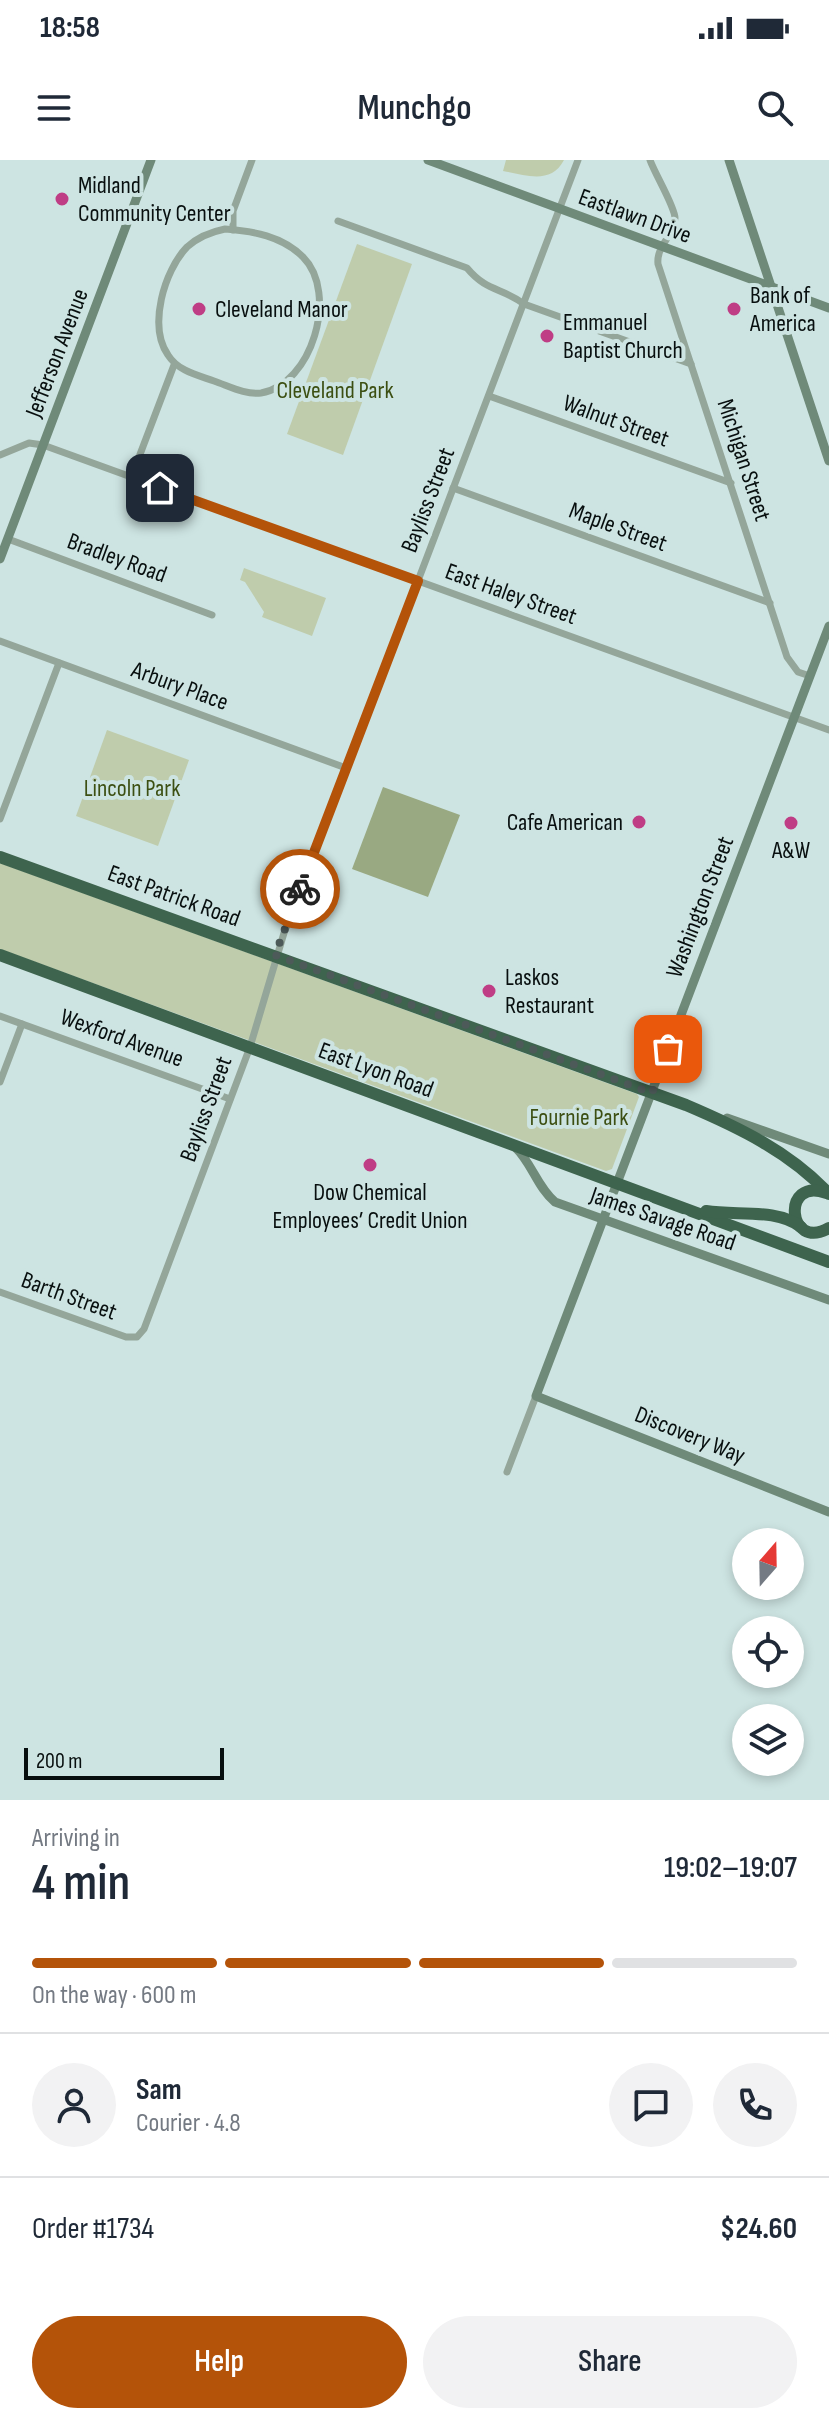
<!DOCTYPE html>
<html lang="en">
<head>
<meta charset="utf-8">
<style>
	:root { --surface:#fff; --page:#f2f2f3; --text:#1f2937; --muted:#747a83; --line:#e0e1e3; --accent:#b45309 }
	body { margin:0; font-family:"Sofia Sans Condensed",sans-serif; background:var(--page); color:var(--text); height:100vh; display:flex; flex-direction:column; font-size:30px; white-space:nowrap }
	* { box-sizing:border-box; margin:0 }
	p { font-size:26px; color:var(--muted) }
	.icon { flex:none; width:44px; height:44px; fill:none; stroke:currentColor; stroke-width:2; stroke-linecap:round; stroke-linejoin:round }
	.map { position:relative; height:1640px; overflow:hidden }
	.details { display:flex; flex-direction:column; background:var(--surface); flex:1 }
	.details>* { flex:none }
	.needle { width:52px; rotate:20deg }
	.fabs { position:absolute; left:732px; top:1368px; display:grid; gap:16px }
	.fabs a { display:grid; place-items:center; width:72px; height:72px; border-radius:50%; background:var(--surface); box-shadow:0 4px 12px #0003; font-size:40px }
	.scale { position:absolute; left:24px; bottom:20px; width:200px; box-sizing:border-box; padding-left:8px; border:4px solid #080f0f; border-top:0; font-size:22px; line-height:28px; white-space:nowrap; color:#080f0f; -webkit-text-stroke:6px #cde4e2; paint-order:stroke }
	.pin { position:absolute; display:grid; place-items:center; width:68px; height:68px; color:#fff; margin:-34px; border-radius:16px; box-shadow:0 4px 12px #0006 }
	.courier { position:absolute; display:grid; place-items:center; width:80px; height:80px; margin:-40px; border:6px solid #b45309; border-radius:50%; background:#fff; color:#222; box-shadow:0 2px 10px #0007 }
	.overview em { font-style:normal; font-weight:600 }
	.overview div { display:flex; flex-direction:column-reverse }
	.overview { display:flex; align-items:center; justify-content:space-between; height:136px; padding:0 32px }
	h1 { font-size:52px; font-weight:600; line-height:60px }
	.bar { display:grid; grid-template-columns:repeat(4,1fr); gap:12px 8px; align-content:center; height:96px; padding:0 32px }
	.bar i { height:10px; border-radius:6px; background:var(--line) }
	.bar .current { background:var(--accent) }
	.bar p { grid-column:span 4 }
	.line { display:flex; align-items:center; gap:20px; padding:0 32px; border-top:2px solid var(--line) }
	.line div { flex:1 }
	.round { display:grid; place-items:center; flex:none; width:84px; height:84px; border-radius:42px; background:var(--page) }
	.cta { display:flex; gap:16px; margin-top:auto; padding:16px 32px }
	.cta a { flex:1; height:92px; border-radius:48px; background:var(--accent); color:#fff; font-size:32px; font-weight:600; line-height:92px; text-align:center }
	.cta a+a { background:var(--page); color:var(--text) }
	.status { display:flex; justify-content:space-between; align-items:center; height:56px; padding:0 40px; background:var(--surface); direction:ltr }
	.status svg { height:22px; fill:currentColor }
	header { display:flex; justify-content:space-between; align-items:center; height:104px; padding:0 32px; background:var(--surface); font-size:36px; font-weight:600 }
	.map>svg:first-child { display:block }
	.green { fill:#bfccac }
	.forest { fill:#99a982 }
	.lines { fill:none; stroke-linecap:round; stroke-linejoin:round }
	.street { stroke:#94a69a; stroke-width:7 }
	.secondary { stroke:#6f8a79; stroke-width:9 }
	.highway { stroke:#3e644e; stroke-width:12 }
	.done { stroke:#4d5a59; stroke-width:8; stroke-dasharray:0 14.4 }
	.route { stroke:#b45309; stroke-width:10 }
	.poi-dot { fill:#bf3d85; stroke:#cde4e2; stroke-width:3 }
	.labels { text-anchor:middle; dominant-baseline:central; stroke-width:8; stroke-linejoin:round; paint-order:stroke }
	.poi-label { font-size:24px; fill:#080f0f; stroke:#cde4e2; text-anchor:start }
	.street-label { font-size:24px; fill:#080f0f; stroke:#cde4e2 }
	.park-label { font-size:24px; fill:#3c4f12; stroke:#cde4e2 }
</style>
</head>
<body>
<div class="status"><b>18:58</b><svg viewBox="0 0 49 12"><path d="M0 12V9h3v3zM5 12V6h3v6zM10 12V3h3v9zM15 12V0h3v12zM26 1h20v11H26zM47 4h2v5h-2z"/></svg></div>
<header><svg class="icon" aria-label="menu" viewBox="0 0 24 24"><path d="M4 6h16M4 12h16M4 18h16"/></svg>Munchgo<svg class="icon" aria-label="search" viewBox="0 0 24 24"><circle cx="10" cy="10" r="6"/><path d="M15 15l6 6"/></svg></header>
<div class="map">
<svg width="829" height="1640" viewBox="0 0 829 1640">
	<rect width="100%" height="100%" fill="#cde4e2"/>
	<!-- green -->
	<g class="green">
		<path d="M506,0H564C551,25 526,15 503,11Z"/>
		<polygon points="357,84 412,104 343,295 287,274"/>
		<polygon points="244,408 326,438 312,476 262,457 264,452 245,422 240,420"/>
		<polygon points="107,570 189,600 158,686 76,656"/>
		<polygon points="0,703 637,934 639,937 612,1009 606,1011 0,789"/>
	</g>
	<!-- forest -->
	<polygon class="forest" points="383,627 460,655 428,737 352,709"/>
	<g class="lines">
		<!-- street -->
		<g class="street">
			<path d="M650,0C655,14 675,47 675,58C674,76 656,86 658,104L787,497L798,512L810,516"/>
			<path d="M338,61L467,108C487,132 501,127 524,144L691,204"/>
			<path d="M225,69C253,71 282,76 303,97C339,133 312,225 261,233C245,235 229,226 214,221C197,215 178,211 168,195C148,166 164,111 187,87C198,77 210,72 225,69Z"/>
			<polyline points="233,70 233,51 252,0"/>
			<polyline points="489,236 731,323"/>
			<polyline points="0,295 29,283 43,285 829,570"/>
			<polyline points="131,318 174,205"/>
			<polyline points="453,328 770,443"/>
			<polyline points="8,379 212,455"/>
			<polyline points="0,481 346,608"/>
			<polyline points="0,659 59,503"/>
			<polyline points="0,856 230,939"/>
			<polyline points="0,922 22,864"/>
			<polyline points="0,1132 126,1177 137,1177 144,1169 250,887 284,773 578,0"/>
			<polyline points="507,1312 536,1236"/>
		</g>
		<!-- secondary -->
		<g class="secondary">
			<polyline points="428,0 829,148"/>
			<polyline points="729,0 829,301"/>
			<polyline points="0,399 151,0"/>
			<polyline points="829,466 536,1236 829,1352"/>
			<polyline points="727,958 829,994"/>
			<path d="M515,987C532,1003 537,1027 555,1042L829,1140"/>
		</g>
		<!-- highway -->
		<g class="highway">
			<path d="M0,697L686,945C738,967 790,992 829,1034"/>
			<polyline points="0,795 829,1102"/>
			<path d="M826,1033C781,1016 787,1092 829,1068"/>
			<path d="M706,1051C737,1056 776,1048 801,1067"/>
		</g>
	</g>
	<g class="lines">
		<!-- done -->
		<polyline class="done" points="300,729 275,795 652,933 668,889"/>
		<!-- route -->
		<polyline class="route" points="160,328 418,421 300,729"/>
	</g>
	<!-- markers -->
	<g class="poi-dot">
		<circle cx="62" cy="39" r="8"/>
		<circle cx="199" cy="149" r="8"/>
		<circle cx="734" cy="149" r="8"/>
		<circle cx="547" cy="176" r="8"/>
		<circle cx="639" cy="662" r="8"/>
		<circle cx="791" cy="663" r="8"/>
		<circle cx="489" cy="831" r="8"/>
		<circle cx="370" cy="1005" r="8"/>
	</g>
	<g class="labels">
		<!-- poi labels -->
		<g class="poi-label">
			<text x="78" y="25">Midland<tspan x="78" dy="28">Community Center</tspan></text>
			<text x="750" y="135">Bank of<tspan x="750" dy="28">America</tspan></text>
			<text x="215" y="149">Cleveland Manor</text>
			<text x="563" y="162">Emmanuel<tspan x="563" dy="28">Baptist Church</tspan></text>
			<text x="623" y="662" text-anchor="end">Cafe American</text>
			<text x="791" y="690" text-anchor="middle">A&amp;W</text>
			<text x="505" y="817">Laskos<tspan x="505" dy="28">Restaurant</tspan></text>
			<text x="370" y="1032" text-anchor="middle">Dow Chemical<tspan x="370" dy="28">Employees’ Credit Union</tspan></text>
		</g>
		<!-- street labels -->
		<g class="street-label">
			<text transform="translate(635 56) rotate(20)">Eastlawn Drive</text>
			<text transform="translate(57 193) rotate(-69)">Jefferson Avenue</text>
			<text transform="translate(616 261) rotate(20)">Walnut Street</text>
			<text transform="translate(744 300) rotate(72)">Michigan Street</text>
			<text transform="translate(428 340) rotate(-69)">Bayliss Street</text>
			<text transform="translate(618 367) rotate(20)">Maple Street</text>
			<text transform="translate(117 398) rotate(20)">Bradley Road</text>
			<text transform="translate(511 434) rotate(20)">East Haley Street</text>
			<text transform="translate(180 526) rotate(20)">Arbury Place</text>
			<text transform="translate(174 736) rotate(20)">East Patrick Road</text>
			<text transform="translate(700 747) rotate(-69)">Washington Street</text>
			<text transform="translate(122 878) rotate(20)">Wexford Avenue</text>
			<text transform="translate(376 910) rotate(20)">East Lyon Road</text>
			<text transform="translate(206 949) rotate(-70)">Bayliss Street</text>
			<text transform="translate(663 1059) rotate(19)">James Savage Road</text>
			<text transform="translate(69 1136) rotate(20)">Barth Street</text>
			<text transform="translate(690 1275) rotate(22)">Discovery Way</text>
		</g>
		<!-- park labels -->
		<g class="park-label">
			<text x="335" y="230">Cleveland Park</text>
			<text x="132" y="628">Lincoln Park</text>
			<text x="579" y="957">Fournie Park</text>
		</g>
	</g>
</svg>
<div class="fabs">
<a><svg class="needle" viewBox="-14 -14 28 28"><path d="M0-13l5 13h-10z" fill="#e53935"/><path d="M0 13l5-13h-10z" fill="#747a83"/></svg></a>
<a><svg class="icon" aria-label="locate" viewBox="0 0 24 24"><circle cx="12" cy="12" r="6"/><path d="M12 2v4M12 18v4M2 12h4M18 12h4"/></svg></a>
<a><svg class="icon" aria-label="layers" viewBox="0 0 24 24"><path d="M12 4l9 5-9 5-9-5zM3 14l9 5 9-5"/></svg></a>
</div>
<div class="scale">200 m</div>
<div class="pin" style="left:668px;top:889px;background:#ea580c"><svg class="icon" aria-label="bag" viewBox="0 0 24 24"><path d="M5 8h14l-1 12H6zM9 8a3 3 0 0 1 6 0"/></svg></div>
<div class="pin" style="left:160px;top:328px;background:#1f2937"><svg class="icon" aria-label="home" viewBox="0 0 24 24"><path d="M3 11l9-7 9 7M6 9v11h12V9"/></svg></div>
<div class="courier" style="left:300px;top:729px"><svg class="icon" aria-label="bike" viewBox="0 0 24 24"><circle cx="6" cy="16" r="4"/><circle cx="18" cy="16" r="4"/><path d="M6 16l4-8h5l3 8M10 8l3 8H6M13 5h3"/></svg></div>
</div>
<section class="details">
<div class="overview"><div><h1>4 min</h1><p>Arriving in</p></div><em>19:02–19:07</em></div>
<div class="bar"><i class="current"></i><i class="current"></i><i class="current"></i><i></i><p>On the way · 600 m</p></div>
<div class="line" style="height:144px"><a class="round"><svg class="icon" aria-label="person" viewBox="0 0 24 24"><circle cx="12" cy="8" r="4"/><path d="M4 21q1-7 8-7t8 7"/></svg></a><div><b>Sam</b><p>Courier · 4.8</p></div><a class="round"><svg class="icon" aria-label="chat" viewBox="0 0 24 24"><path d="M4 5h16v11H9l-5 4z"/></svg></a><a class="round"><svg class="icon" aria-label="phone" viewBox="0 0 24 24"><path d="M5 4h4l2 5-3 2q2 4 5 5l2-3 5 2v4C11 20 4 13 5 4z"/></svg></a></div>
<div class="line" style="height:104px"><div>Order #1734</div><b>$24.60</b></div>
<div class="cta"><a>Help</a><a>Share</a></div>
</section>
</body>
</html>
